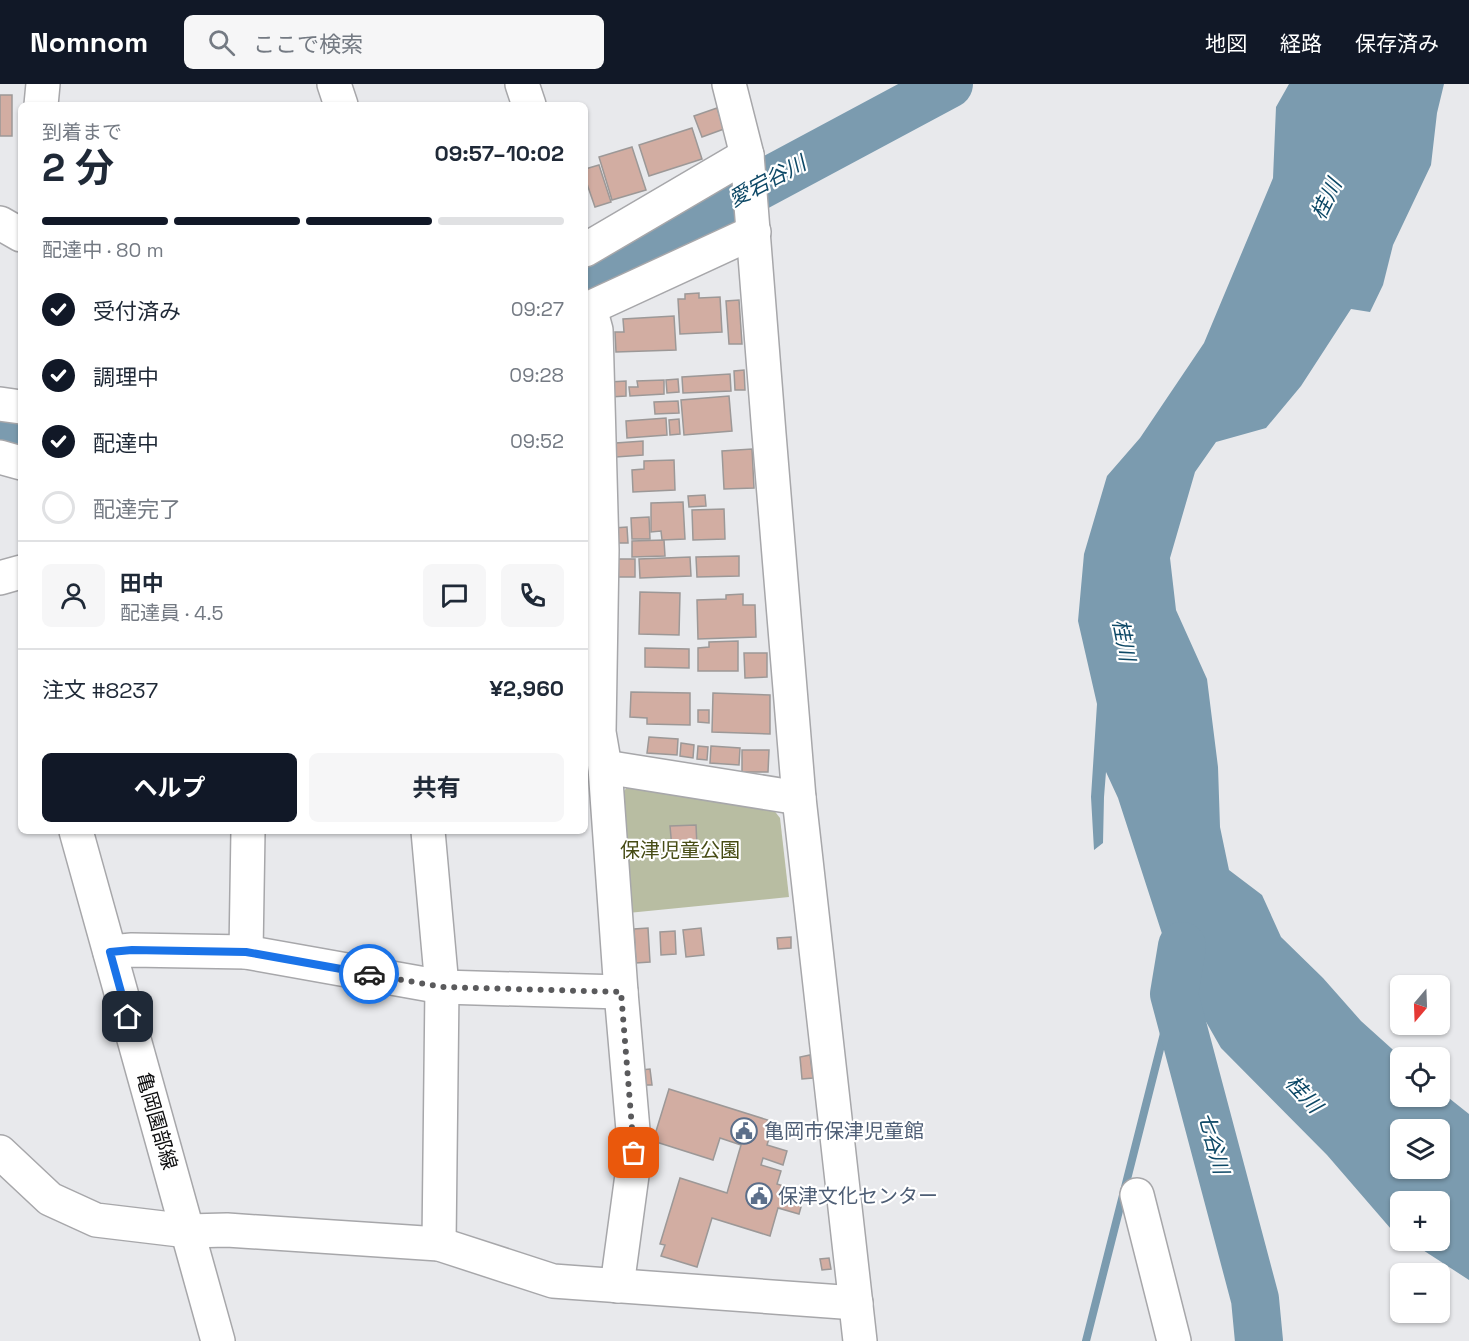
<!DOCTYPE html>
<html lang="ja">
<head>
<meta charset="utf-8">
<style>
	:root { --surface:#fff; --page:#f6f6f7; --text:#1f2937; --muted:#747a83; --line:#e0e1e3; --accent:#111827 }
	body { margin:0; font-family:"Space Grotesk","Noto Sans JP",sans-serif; background:var(--page); color:var(--text); height:100vh; display:flex; flex-direction:column; font-size:22px; white-space:nowrap }
	* { box-sizing:border-box; margin:0 }
	p { font-size:20px; color:var(--muted) }
	.icon { flex:none; width:33px; height:33px; fill:none; stroke:currentColor; stroke-width:2; stroke-linecap:round; stroke-linejoin:round }
	.map { position:relative; flex:1; overflow:hidden }
	.drawer { position:absolute; left:18px; top:18px; width:570px; height:732px; display:flex; flex-direction:column; background:var(--surface); border-radius:9px; box-shadow:0 2px 4px #0004 }
	.drawer>* { flex:none }
	.needle { width:39px; rotate:199deg }
	.fabs { position:absolute; left:1390px; top:891px; display:grid; gap:12px }
	.fabs a { display:grid; place-items:center; width:60px; height:60px; border-radius:9px; background:var(--surface); box-shadow:0 2px 4px #0004; font-size:30px }
	.pin { position:absolute; display:grid; place-items:center; width:51px; height:51px; color:#fff; margin:-26px; border-radius:12px; box-shadow:0 3px 9px #0006 }
	.courier { position:absolute; display:grid; place-items:center; width:60px; height:60px; margin:-30px; border:4px solid #1a73e8; border-radius:50%; background:#fff; color:#222; box-shadow:0 2px 8px #0007 }
	.head em { font-style:normal; font-weight:700 }
	.head div { display:flex; flex-direction:column-reverse }
	.head { display:flex; align-items:center; justify-content:space-between; height:102px; padding:0 24px }
	h1 { font-size:39px; font-weight:700; line-height:45px }
	.bar { display:grid; grid-template-columns:repeat(4,1fr); gap:9px 6px; align-content:center; height:72px; padding:0 24px }
	.bar i { height:8px; border-radius:4px; background:var(--line) }
	.bar .current { background:var(--accent) }
	.bar p { grid-column:span 4 }
	.line { display:flex; align-items:center; gap:15px; padding:0 24px; border-top:2px solid var(--line) }
	.line div { flex:1 }
	.round { display:grid; place-items:center; flex:none; width:63px; height:63px; border-radius:9px; background:var(--page) }
	ol { padding:0 24px; list-style:none }
	li { display:flex; align-items:center; gap:18px; height:66px }
	li p { margin-inline-start:auto }
	li .icon { padding:6px; border-radius:50%; background:var(--accent); color:#fff; stroke-width:4 }
	li:last-child { color:var(--muted) }
	li i { width:33px; height:33px; border:3px solid var(--line); border-radius:50% }
	.action { display:flex; gap:12px; margin-top:auto; padding:12px 24px }
	.action a { flex:1; height:69px; border-radius:9px; background:var(--accent); color:#fff; font-size:24px; font-weight:700; line-height:69px; text-align:center }
	.action a+a { background:var(--page); color:var(--text) }
	header { display:flex; align-items:center; gap:36px; box-sizing:border-box; height:84px; padding:0 30px; background:var(--accent); color:#fff }
	header strong { font-size:28px }
	nav { display:flex; gap:33px; margin-inline-start:auto; font-size:21px }
	.search { width:420px; height:54px; background:var(--page); display:flex; align-items:center; gap:15px; box-sizing:border-box; padding:0 21px; border-radius:9px; color:var(--muted); font-size:22px }
	.map>svg:first-child { display:block }
	.green { fill:#b8bda2 }
	.water { fill:#7b9baf; fill-rule:evenodd }
	.lines { fill:none; stroke-linecap:round; stroke-linejoin:round }
	.stream { stroke:#7b9baf; stroke-width:8 }
	.river { stroke:#7b9baf; stroke-width:48 }
	.building { fill:#d2ada2; stroke:#9c9897; stroke-width:1.5 }
	.minor-casing { stroke:#a7a7aa; stroke-width:36 }
	.major-casing { stroke:#a7a7aa; stroke-width:36 }
	.minor { stroke:#fff; stroke-width:33 }
	.major { stroke:#fff; stroke-width:33 }
	.done { stroke:#5a5a5c; stroke-width:6; stroke-dasharray:0 10.8 }
	.route { stroke:#1a73e8; stroke-width:8 }
	.labels { text-anchor:middle; dominant-baseline:central; stroke-width:4.5; stroke-linejoin:round; paint-order:stroke }
	.park-label { font-size:20px; fill:#474c15; stroke:#fff }
	.street-label { font-size:20px; fill:#0d0d0e; stroke:#fff }
	.service-label { font-size:20px; fill:#4e5e75; stroke:#fff; text-anchor:start }
	.water-label { font-size:21px; font-style:italic; fill:#0d4866; stroke:#fff }
</style>
</head>
<body>
<header>
<strong>Nomnom</strong>
<div class="search"><svg class="icon" aria-label="search" viewBox="0 0 24 24"><circle cx="10" cy="10" r="6"/><path d="M15 15l6 6"/></svg>ここで検索</div>
<nav><a>地図</a><a>経路</a><a>保存済み</a></nav>
</header>
<div class="map">
<svg width="1469" height="1257" viewBox="0 0 1469 1257">
	<rect width="100%" height="100%" fill="#e8e9ec"/>
	<!-- green -->
	<polygon class="green" points="629,701 769,720 780,734 789,813 628,829 618,714"/>
	<!-- water -->
	<path class="water" d="M1289,0H1444L1437,29L1431,81L1393,161L1383,201L1370,228L1351,225L1301,302L1266,344L1216,358L1195,388L1170,474L1176,526L1207,595L1218,683L1220,743L1229,786L1262,811L1281,853L1323,894L1361,937L1401,973V1012H1440V1007L1469,1030V1196L1409,1157L1440,1156V1118H1401V1151L1391,1145L1327,1071L1221,964L1201,929L1197,932L1231,1060L1222,1075L1190,981L1166,862L1118,714L1106,688L1104,713L1103,759L1094,766L1091,713L1097,620L1078,537L1084,470L1107,392L1140,354L1204,259L1273,94L1276,23ZM1401,1046H1440V1084H1401Z"/>
	<g class="lines">
		<!-- stream -->
		<polyline class="stream" points="1086,1257 1174,910"/>
		<!-- river -->
		<g class="river">
			<polyline points="585,195 949,0"/>
			<polyline points="0,342 21,346"/>
			<polyline points="1182,862 1174,910 1255,1215 1259,1257"/>
		</g>
	</g>
	<!-- building -->
	<g class="building">
		<rect x="0" y="11" width="12" height="41"/>
		<polygon points="717,24 724,45 702,53 694,32"/>
		<polygon points="692,44 702,75 649,92 639,61"/>
		<polygon points="632,63 646,106 612,116 599,73"/>
		<polygon points="599,81 611,118 595,123 585,94 585,85"/>
		<polygon points="699,209 699,214 720,213 722,248 680,250 678,215 685,215 685,210"/>
		<polygon points="739,216 742,260 729,260 726,217"/>
		<polygon points="674,232 676,266 616,268 615,248 624,248 623,235"/>
		<polygon points="744,286 745,306 735,306 734,287"/>
		<polygon points="730,290 731,307 683,309 682,293"/>
		<polygon points="678,295 679,308 667,309 666,296"/>
		<polygon points="664,296 664,310 630,312 629,303 638,303 637,297"/>
		<polygon points="626,297 626,312 610,313 609,298"/>
		<polygon points="729,312 732,347 684,351 681,316"/>
		<polygon points="678,317 679,329 655,330 654,318"/>
		<polygon points="666,334 667,351 627,354 626,337"/>
		<polygon points="679,335 680,350 670,351 669,336"/>
		<polygon points="643,357 643,371 616,373 616,359"/>
		<polygon points="752,365 754,404 724,405 722,367"/>
		<polygon points="674,376 675,406 633,408 632,386 644,385 644,377"/>
		<polygon points="705,411 706,422 689,423 688,412"/>
		<polygon points="683,418 685,455 662,456 661,447 651,448 651,419"/>
		<polygon points="724,425 725,455 693,456 692,426"/>
		<polygon points="649,433 650,455 632,455 631,434"/>
		<polygon points="627,443 628,459 615,459 614,444"/>
		<polygon points="664,456 665,472 632,473 632,457"/>
		<polygon points="739,472 739,492 697,493 696,473"/>
		<polygon points="690,473 691,492 640,494 639,475"/>
		<rect x="617" y="475" width="18" height="18"/>
		<polygon points="640,508 680,509 679,551 639,550"/>
		<polygon points="743,510 743,521 755,521 756,553 698,555 697,516 726,515 726,511"/>
		<polygon points="738,557 738,587 698,587 698,564 709,563 709,558"/>
		<polygon points="645,564 689,565 689,584 645,583"/>
		<polygon points="744,569 767,569 767,593 745,594"/>
		<polygon points="631,608 690,609 690,641 647,640 647,634 630,633"/>
		<polygon points="713,609 770,611 770,650 712,648"/>
		<polygon points="698,626 709,626 709,639 698,638"/>
		<polygon points="649,653 678,655 677,671 647,669"/>
		<polygon points="681,659 694,661 693,674 680,672"/>
		<polygon points="698,662 708,663 707,676 697,675"/>
		<polygon points="711,662 740,664 739,681 710,679"/>
		<polygon points="742,666 769,666 768,688 742,688"/>
		<polygon points="696,741 697,762 672,764 670,742"/>
		<polygon points="648,844 650,878 636,879 634,845"/>
		<polygon points="701,844 704,871 686,873 683,846"/>
		<polygon points="675,847 676,870 661,871 660,848"/>
		<polygon points="791,853 791,864 778,865 777,854"/>
		<polygon points="810,971 813,994 802,995 800,973"/>
		<polygon points="650,985 652,1001 643,1001 641,986"/>
		<polygon points="669,1005 774,1038 767,1061 787,1067 783,1081 763,1074 761,1081 781,1087 777,1100 805,1109 799,1130 778,1124 770,1152 712,1134 697,1183 661,1172 665,1161 660,1160 680,1094 727,1109 741,1061 720,1054 713,1076 653,1057"/>
		<polygon points="829,1174 831,1185 822,1186 820,1175"/>
	</g>
	<g class="lines">
		<!-- minor casing -->
		<g class="minor-casing">
			<g id="minor">
				<polyline points="334,0 341,21"/>
				<polyline points="522,0 529,21"/>
				<polyline points="729,0 747,71 748,83 769,350 799,714 860,1257"/>
				<polyline points="0,139 21,151"/>
				<polyline points="585,166 747,71"/>
				<polyline points="590,224 596,246 602,466 599,648 605,683 621,908 635,1069 617,1202"/>
				<polyline points="585,226 754,148"/>
				<polyline points="0,320 21,323"/>
				<polyline points="0,373 21,379"/>
				<polyline points="0,494 21,488"/>
				<polyline points="605,683 799,714"/>
				<polyline points="428,747 442,903 439,1160"/>
				<polyline points="110,868 132,866 246,868 442,903 621,908"/>
				<polyline points="246,868 248,747"/>
				<polyline points="0,1068 50,1115 96,1136 188,1147 227,1146 439,1160 553,1197 856,1219"/>
				<polyline points="1137,1111 1174,1257"/>
			</g>
		</g>
		<!-- major casing -->
		<g class="major-casing">
			<g id="major">
				<polyline points="41,21 43,0"/>
				<polyline points="76,747 218,1257"/>
			</g>
		</g>
		<!-- minor -->
		<use href="#minor" class="minor"/>
		<!-- major -->
		<use href="#major" class="major"/>
	</g>
	<g class="lines">
		<!-- done -->
		<polyline class="done" points="369,890 442,903 621,908 634,1069"/>
		<!-- route -->
		<polyline class="route" points="128,933 110,868 132,866 246,868 369,890"/>
	</g>
	<!-- icons -->
	<defs>
		<g id="civic-ring" transform="scale(1.35)"><circle r="9.5" fill="#fff" stroke="#5c6f8a" stroke-width="1.5"/><path d="M-.6-6.5H3V-4.5H.6V-3L4-1V1h2V6H-6V1h2V-1L-.6-3ZM-1.2 2.5V6h2.4V2.5Z" fill="#5c6f8a"/></g>
	</defs>
	<g fill-rule="evenodd">
		<use href="#civic-ring" x="744" y="1047"/>
		<use href="#civic-ring" x="759" y="1112"/>
	</g>
	<g class="labels">
		<!-- park labels -->
		<g class="park-label">
			<text x="680" y="766">保津児童公園</text>
		</g>
		<!-- street labels -->
		<g class="street-label">
			<text transform="translate(157 1037) rotate(74)">亀岡園部線</text>
		</g>
		<!-- service labels -->
		<g class="service-label">
			<text x="764" y="1047">亀岡市保津児童館</text>
			<text x="778" y="1112">保津文化センター</text>
		</g>
		<!-- water labels -->
		<g class="water-label">
			<text transform="translate(767 97) rotate(-28)">愛宕谷川</text>
			<text transform="translate(1326 115) rotate(-64)">桂川</text>
			<text transform="translate(1124 556) rotate(79)">桂川</text>
			<text transform="translate(1304 1010) rotate(47)">桂川</text>
			<text transform="translate(1214 1059) rotate(75)">七谷川</text>
		</g>
	</g>
</svg>
<div class="fabs">
<a><svg class="needle" viewBox="-14 -14 28 28"><path d="M0-13l5 13h-10z" fill="#e53935"/><path d="M0 13l5-13h-10z" fill="#747a83"/></svg></a>
<a><svg class="icon" aria-label="locate" viewBox="0 0 24 24"><circle cx="12" cy="12" r="6"/><path d="M12 2v4M12 18v4M2 12h4M18 12h4"/></svg></a>
<a><svg class="icon" aria-label="layers" viewBox="0 0 24 24"><path d="M12 4l9 5-9 5-9-5zM3 14l9 5 9-5"/></svg></a>
<a>+</a>
<a>−</a>
</div>
<div class="pin" style="left:634px;top:1069px;background:#ea580c"><svg class="icon" aria-label="bag" viewBox="0 0 24 24"><path d="M5 8h14l-1 12H6zM9 8a3 3 0 0 1 6 0"/></svg></div>
<div class="pin" style="left:128px;top:933px;background:#1f2937"><svg class="icon" aria-label="home" viewBox="0 0 24 24"><path d="M3 11l9-7 9 7M6 9v11h12V9"/></svg></div>
<div class="courier" style="left:369px;top:890px"><svg class="icon" aria-label="car" viewBox="0 0 24 24"><path d="M5 17H2v-5l4-1 3-4h7l3 4 3 1v5h-3M9 17h6M6 11h13"/><circle cx="7" cy="17" r="2"/><circle cx="17" cy="17" r="2"/></svg></div>
<section class="drawer">
<div class="head"><div><h1>2 分</h1><p>到着まで</p></div><em>09:57–10:02</em></div>
<div class="bar"><i class="current"></i><i class="current"></i><i class="current"></i><i></i><p>配達中 · 80 m</p></div>
<ol>
<li><svg class="icon" aria-label="check" viewBox="0 0 24 24"><path d="M5 12l5 5 9-10"/></svg>受付済み<p>09:27</p></li>
<li><svg class="icon" aria-label="check" viewBox="0 0 24 24"><path d="M5 12l5 5 9-10"/></svg>調理中<p>09:28</p></li>
<li><svg class="icon" aria-label="check" viewBox="0 0 24 24"><path d="M5 12l5 5 9-10"/></svg>配達中<p>09:52</p></li>
<li><i></i>配達完了</li>
</ol>
<div class="line" style="height:108px"><a class="round"><svg class="icon" aria-label="person" viewBox="0 0 24 24"><circle cx="12" cy="8" r="4"/><path d="M4 21q1-7 8-7t8 7"/></svg></a><div><b>田中</b><p>配達員 · 4.5</p></div><a class="round"><svg class="icon" aria-label="chat" viewBox="0 0 24 24"><path d="M4 5h16v11H9l-5 4z"/></svg></a><a class="round"><svg class="icon" aria-label="phone" viewBox="0 0 24 24"><path d="M5 4h4l2 5-3 2q2 4 5 5l2-3 5 2v4C11 20 4 13 5 4z"/></svg></a></div>
<div class="line" style="height:78px"><div>注文 #8237</div><b>¥2,960</b></div>
<div class="action"><a>ヘルプ</a><a>共有</a></div>
</section>
</div>
</body>
</html>
